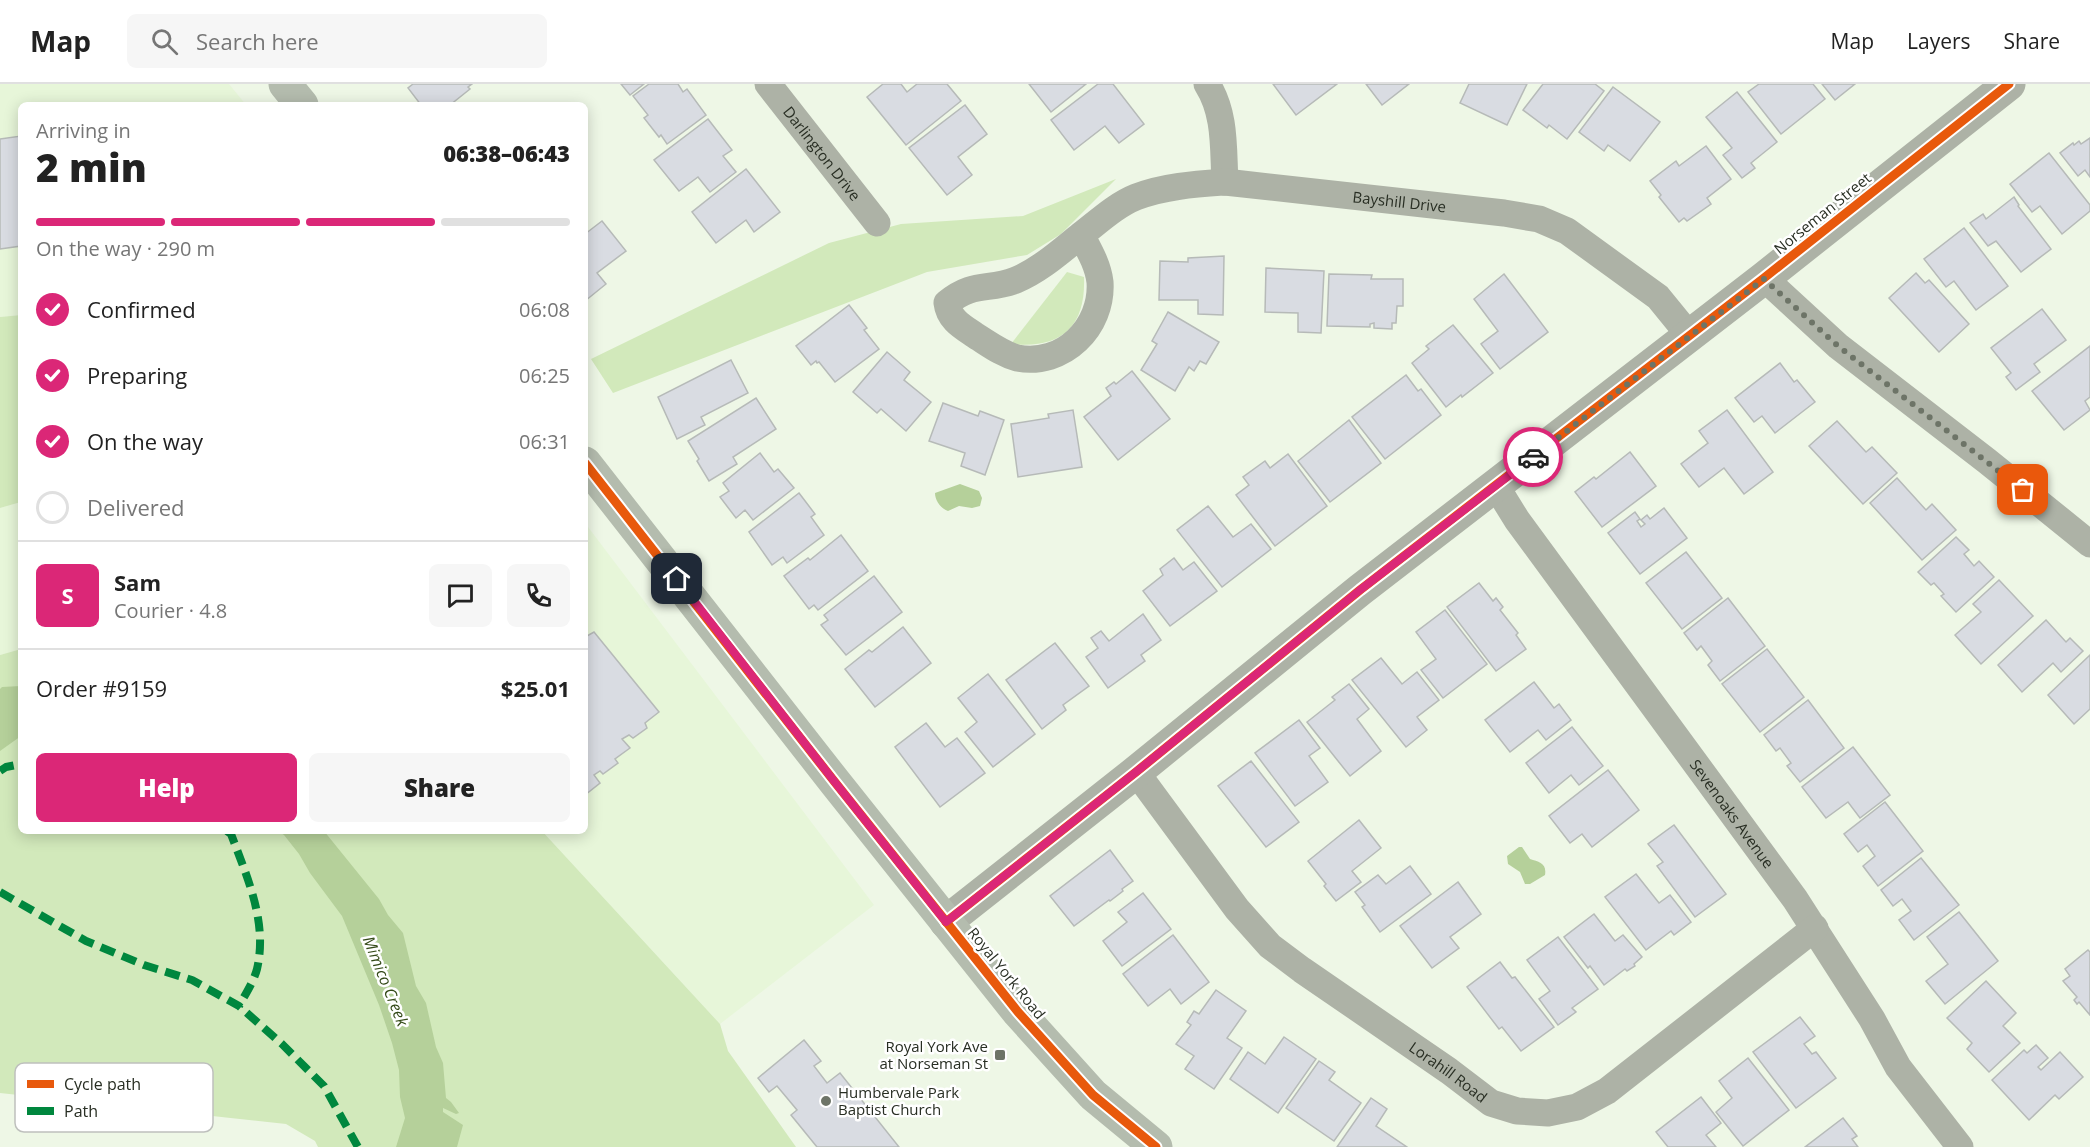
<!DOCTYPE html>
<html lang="en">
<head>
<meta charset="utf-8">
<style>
	:root { --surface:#fff; --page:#f6f6f6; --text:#222; --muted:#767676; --line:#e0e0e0; --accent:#db2777 }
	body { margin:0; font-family:"Open Sans",sans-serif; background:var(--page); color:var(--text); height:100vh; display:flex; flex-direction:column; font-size:22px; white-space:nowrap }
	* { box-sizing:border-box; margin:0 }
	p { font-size:20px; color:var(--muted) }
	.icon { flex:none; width:33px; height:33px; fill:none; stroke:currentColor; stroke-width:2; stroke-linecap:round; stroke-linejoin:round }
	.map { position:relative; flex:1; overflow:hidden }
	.details { position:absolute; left:18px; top:18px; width:570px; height:732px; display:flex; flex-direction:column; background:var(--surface); border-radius:9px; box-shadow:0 3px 15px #0003 }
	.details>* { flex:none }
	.pin { position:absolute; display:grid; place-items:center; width:51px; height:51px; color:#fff; margin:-26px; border-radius:12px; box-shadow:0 3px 9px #0006 }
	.courier { position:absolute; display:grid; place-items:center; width:60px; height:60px; margin:-30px; border:4px solid #db2777; border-radius:50%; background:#fff; color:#222; box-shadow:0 2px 8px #0007 }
	.headline em { font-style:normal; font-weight:800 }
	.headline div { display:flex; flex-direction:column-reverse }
	.headline { display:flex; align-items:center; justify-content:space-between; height:102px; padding:0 18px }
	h1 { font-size:39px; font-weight:800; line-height:45px }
	.bar { display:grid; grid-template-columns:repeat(4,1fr); gap:9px 6px; align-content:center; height:72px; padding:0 18px }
	.bar i { height:8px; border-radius:4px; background:var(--line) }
	.bar .active { background:var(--accent) }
	.bar p { grid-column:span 4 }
	.line { display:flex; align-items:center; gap:15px; padding:0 18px; border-top:2px solid var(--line) }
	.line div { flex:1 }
	.round { display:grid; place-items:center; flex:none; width:63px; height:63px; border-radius:9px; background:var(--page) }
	ol { padding:0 18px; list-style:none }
	li { display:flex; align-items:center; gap:18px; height:66px }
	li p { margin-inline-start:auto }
	li .icon { padding:6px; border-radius:50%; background:var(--accent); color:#fff; stroke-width:4 }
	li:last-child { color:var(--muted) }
	li i { width:33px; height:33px; border:3px solid var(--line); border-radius:50% }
	.primary-button { display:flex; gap:12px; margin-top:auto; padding:12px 18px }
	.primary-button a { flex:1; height:69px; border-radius:9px; background:var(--accent); color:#fff; font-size:24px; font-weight:800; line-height:69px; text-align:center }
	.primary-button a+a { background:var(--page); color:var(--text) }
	header { display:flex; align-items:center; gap:36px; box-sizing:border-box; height:84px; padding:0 30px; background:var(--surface); border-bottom:2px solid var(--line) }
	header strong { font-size:28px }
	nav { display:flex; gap:33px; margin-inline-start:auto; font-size:21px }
	.search { width:420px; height:54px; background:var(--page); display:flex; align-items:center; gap:15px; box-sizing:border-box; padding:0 21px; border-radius:9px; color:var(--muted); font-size:22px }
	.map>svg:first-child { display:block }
	.built { fill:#e7f6d9 }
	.green { fill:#d2e9bb }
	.water { fill:#b5d09a }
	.building { fill:#d9dce2; stroke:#b6bab8; stroke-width:1.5 }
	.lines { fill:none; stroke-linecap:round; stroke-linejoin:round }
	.minor { stroke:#adb2a6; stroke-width:27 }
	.tertiary { stroke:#adb2a6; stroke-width:33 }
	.secondary { stroke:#b4bcae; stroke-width:33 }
	.quiet { stroke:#00873e; stroke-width:8; stroke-dasharray:15 8; stroke-linecap:butt }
	.cycleway-casing { stroke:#fff; stroke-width:13 }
	.cycleway { stroke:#e8590c; stroke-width:9 }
	.done { stroke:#6d7467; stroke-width:6; stroke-dasharray:0 10.8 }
	.route { stroke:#db2777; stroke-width:8 }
	.poi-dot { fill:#6d7467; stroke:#fff; stroke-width:2 }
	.labels { text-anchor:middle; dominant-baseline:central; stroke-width:5; stroke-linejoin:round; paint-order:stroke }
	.street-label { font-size:15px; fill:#282e23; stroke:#fff }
	.poi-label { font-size:15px; fill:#282e23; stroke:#fff; text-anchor:end }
	.water-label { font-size:16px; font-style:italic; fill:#344a18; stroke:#fff }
	.key { fill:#fff; stroke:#bec0bd; stroke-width:1.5 }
	.key-label { font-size:16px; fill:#282e23 }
</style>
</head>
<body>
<header>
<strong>Map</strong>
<div class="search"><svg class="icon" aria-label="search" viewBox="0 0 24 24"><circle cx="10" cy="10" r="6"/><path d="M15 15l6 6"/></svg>Search here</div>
<nav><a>Map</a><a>Layers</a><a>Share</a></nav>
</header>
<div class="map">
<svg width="2090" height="1063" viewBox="0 0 2090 1063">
	<rect width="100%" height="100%" fill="#eef7e6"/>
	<!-- built -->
	<g class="built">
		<polygon points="0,0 229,0 246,21 21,21 21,231 0,233"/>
		<polygon points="21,418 21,565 0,571 0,424"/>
		<polygon points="585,439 874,821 720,940 542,747 585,747"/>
	</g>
	<!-- green -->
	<g class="green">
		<polygon points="1116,95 1061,150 1027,171 927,188 613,309 591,275 829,159 901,140 1023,132"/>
		<path d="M1067,188L1084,193C1086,243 1061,265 1011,260Z"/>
		<polygon points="21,231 21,418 0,424 0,233"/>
		<polygon points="21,565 21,747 542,747 720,940 728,967 796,1063 318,1063 315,1057 286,1040 0,1009 0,571"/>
	</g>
	<!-- water -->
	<g class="water">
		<path d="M960,400L979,407L982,414L980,422L972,424L959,422L948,427C940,424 935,416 935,409Z"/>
		<polygon points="21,602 21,652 0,667 0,605 2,603"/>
		<polygon points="278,747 324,747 379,815 388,831 403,849 416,902 426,919 436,963 443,979 446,1014 451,1018 459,1029 456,1030 443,1024 443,1028 463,1041 457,1063 396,1063 405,1034 400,1013 399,986 392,959 379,921 342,832 310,789 299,770 284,751"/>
		<path d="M1519,763H1522L1530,775C1539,778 1547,779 1545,791L1530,800H1525L1520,788L1508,780L1507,772Z"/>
	</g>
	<!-- building -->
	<g class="building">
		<polygon points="413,0 472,0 468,3 470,5 450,21 421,21 408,4"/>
		<polygon points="621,0 644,0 630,11"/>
		<polygon points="649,0 678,0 683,8 687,5 706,31 667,60 661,51 659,53 644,34 648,31 633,12"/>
		<polygon points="883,0 901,0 907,8 917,0 947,0 961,17 906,61 867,13"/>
		<polygon points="1029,0 1086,0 1051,28"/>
		<polygon points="1098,0 1113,0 1144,40 1119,59 1105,42 1074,66 1051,36"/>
		<polygon points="1273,0 1337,0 1296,31"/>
		<polygon points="1366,0 1409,0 1382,21"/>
		<polygon points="1469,0 1527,0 1507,41 1460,19"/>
		<polygon points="1543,0 1595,0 1604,7 1567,55 1549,41 1547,44 1523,26"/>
		<polygon points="1759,0 1813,0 1825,15 1781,50 1748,8"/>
		<polygon points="1822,0 1855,0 1835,16"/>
		<polygon points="1613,3 1660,38 1630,77 1608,61 1604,67 1579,48"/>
		<polygon points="1737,8 1777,58 1751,79 1755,84 1742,94 1723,71 1732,64 1706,33"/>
		<polygon points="965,21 987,50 958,73 972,91 947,111 909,64"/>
		<polygon points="708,35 732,66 723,72 736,88 710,108 698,93 679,107 654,76"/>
		<polygon points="21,52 21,162 0,165 0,55"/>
		<polygon points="2090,54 2090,93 2085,86 2078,92 2060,69 2073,59 2074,61 2079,57 2081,60"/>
		<polygon points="1706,62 1731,95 1707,114 1711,120 1687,137 1684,134 1679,138 1659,113 1661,111 1650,97 1676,77 1679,82"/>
		<polygon points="2049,69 2090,121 2090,127 2062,150 2040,122 2032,128 2010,100"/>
		<polygon points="746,85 780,128 754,148 746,136 716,159 692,128"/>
		<polygon points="2014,113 2019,121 2018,122 2051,165 2021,188 1996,157 1988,162 1970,139 1983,130 1986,135"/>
		<polygon points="602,137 626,167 597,189 606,200 585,217 585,150"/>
		<polygon points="1964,144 2008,202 1976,226 1954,197 1946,203 1924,175"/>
		<polygon points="1224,172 1223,231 1198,230 1198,216 1159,216 1160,177 1188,178 1188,174"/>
		<polygon points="1266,184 1324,187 1321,249 1298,248 1298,229 1265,228"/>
		<polygon points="1916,189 1925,199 1929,196 1969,240 1939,268 1889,214"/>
		<polygon points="1329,190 1372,191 1371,195 1403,195 1403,222 1397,222 1396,239 1392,239 1392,245 1374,244 1374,239 1370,240 1370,243 1327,242"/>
		<polygon points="1504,190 1548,248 1500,285 1481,260 1498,247 1474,215"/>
		<polygon points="849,221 867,244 864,246 879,265 835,298 819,278 817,279 816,277 811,281 796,262"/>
		<polygon points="2042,225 2066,256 2034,280 2040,288 2016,306 2006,293 2011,289 1991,264"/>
		<polygon points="1168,228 1219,258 1206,280 1200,277 1194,287 1189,283 1175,307 1141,286 1157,260 1152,257"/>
		<polygon points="1453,241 1493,289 1462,313 1461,311 1446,323 1412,279 1429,265 1426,262"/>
		<polygon points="2090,262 2090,313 2085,317 2090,326 2064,346 2032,307"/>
		<polygon points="887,268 910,288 904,296 931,318 906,347 881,325 877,329 853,308"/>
		<polygon points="731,276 748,309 701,333 705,341 677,355 658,313"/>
		<polygon points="1780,279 1794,298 1797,296 1815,318 1775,349 1762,332 1754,338 1735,314"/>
		<polygon points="1132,287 1170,335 1118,376 1084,333 1111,312 1106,304 1114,298 1116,300"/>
		<polygon points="1406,291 1418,307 1421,305 1441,331 1385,375 1352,333"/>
		<polygon points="756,314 776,345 733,373 737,380 709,397 697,377 699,375 688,357"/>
		<polygon points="943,319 978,332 980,327 1004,336 985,391 961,382 965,369 929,357"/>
		<polygon points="1073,326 1082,383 1018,393 1011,340 1049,334 1048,330"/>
		<polygon points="1727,326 1773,388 1744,410 1724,384 1699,403 1681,380 1708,359 1699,347"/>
		<polygon points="1349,336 1381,379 1330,418 1298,377"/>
		<polygon points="1837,337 1866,368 1872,363 1897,389 1863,420 1809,362"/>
		<polygon points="1630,368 1656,402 1602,443 1575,408 1594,393 1596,395"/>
		<polygon points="760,369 774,388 778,385 794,404 753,436 745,426 736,434 720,413 729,407 723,399"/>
		<polygon points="1288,370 1327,422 1275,462 1236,411 1249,401 1243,393 1265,377 1270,384"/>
		<polygon points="1897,394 1926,426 1932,420 1956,446 1922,476 1870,419"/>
		<polygon points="799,409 815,430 811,433 824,451 787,479 783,473 772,481 749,448"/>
		<polygon points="1208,422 1233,453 1251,440 1271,465 1222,503 1177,446"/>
		<polygon points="1664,424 1687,454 1640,490 1608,449 1635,428 1640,435 1637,437 1641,443 1645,440 1641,436 1647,431 1650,435"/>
		<polygon points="841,451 868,487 818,526 814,521 809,525 784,492 808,474 810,476"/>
		<polygon points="1956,453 1969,466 1964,470 1974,482 1979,477 1994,493 1956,528 1941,512 1944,510 1934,499 1931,501 1918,488"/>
		<polygon points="1686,468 1722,514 1682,545 1646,499"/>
		<polygon points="1174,474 1183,486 1194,478 1217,507 1170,542 1143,507 1163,491 1160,485"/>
		<polygon points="874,492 902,528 846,571 821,541 828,536 824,531"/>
		<polygon points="1999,496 2033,532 1981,580 1955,551 1981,528 1973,520"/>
		<polygon points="1479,499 1493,517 1496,514 1503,523 1500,526 1518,549 1516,551 1526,565 1496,587 1447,523"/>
		<polygon points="1728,514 1765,562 1720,597 1708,581 1712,577 1701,562 1697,566 1684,549"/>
		<polygon points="1445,526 1487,580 1443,614 1421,586 1436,575 1416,548"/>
		<polygon points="1143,530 1161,556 1141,571 1145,577 1108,604 1086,573 1098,564 1091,554 1101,547 1109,557"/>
		<polygon points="2046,536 2066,558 2070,554 2083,567 2061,588 2053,579 2022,608 1998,581"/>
		<polygon points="903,543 931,579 875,623 845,585 869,566 872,568"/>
		<polygon points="594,548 659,628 645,639 647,644 633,654 629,651 622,655 630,664 615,675 618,679 603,690 600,687 594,691 600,699 585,711 585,550 587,552"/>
		<polygon points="1055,559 1089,602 1063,621 1066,626 1042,645 1006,596"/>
		<polygon points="1767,565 1804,613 1760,648 1722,600"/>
		<polygon points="2090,571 2090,625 2074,640 2048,611"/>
		<polygon points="1381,574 1402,600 1417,588 1439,616 1417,633 1427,646 1406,663 1352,596"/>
		<polygon points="988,590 1035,650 993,683 965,648 977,638 958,614"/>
		<polygon points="1534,598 1554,624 1559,620 1571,636 1546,656 1538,646 1510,668 1485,636"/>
		<polygon points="1349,600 1369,625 1357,635 1381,667 1350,692 1307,638 1335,616 1332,613"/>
		<polygon points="1808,616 1844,664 1800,698 1787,682 1791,679 1780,664 1776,667 1764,651"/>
		<polygon points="1299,636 1320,664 1309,672 1328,698 1295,722 1255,669"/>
		<polygon points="926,639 945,663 957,654 985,689 940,723 895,663"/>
		<polygon points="1572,643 1603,682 1579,701 1571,691 1549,709 1526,679"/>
		<polygon points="1853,663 1890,711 1860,734 1848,718 1826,734 1802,703"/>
		<polygon points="1251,677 1299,738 1266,763 1218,702"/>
		<polygon points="1608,686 1639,726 1592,763 1582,750 1570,759 1549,732"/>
		<polygon points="1885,718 1923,767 1878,802 1863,782 1875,772 1867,761 1858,768 1844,750"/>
		<polygon points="1359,736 1381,764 1352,787 1361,798 1336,817 1324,802 1326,800 1308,777"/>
		<polygon points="1674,741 1726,810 1695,833 1657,782 1663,778 1648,760"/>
		<polygon points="1110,766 1133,797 1122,805 1123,807 1110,817 1109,816 1074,842 1050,812"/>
		<polygon points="1921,774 1959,821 1914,856 1899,836 1911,827 1902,815 1893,822 1881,806"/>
		<polygon points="1410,782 1431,810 1380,848 1362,823 1365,821 1355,808 1378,791 1386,800"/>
		<polygon points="1636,790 1659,819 1670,811 1691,838 1674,851 1671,847 1646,866 1605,813"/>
		<polygon points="1458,798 1481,830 1450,853 1459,864 1432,884 1400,842"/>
		<polygon points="1143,809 1171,845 1122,882 1103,857 1127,838 1118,828"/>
		<polygon points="1959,828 1998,877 1945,920 1926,897 1948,880 1927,853"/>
		<polygon points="1594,830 1615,857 1623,851 1642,873 1634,880 1635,882 1627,887 1625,885 1604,901 1590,882 1588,884 1564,853"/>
		<polygon points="1173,851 1209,898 1181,920 1170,905 1148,922 1123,890"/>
		<polygon points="1558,853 1598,905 1572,924 1576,928 1558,941 1539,915 1550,907 1527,876"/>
		<polygon points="2088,866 2090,868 2090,931 2079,918 2077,920 2074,916 2077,913 2063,897 2070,892 2065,885"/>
		<polygon points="1500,878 1512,894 1515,893 1554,943 1521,967 1502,943 1499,945 1467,903"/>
		<polygon points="1986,897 2016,929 2003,942 2020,959 1989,988 1967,965 1972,959 1947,934"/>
		<polygon points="1216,906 1246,927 1227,954 1242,964 1214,1005 1185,985 1194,972 1176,960 1191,941 1187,938 1194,927 1199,930"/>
		<polygon points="1800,933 1815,952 1804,960 1812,970 1816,968 1836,994 1796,1024 1753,968"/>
		<polygon points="1284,953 1316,975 1278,1029 1230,995 1248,968 1265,980"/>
		<polygon points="804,956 821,977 814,982 827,999 840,989 899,1063 817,1063 791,1031 797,1026 777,1002 769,1008 758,994"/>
		<polygon points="2036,961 2048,974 2038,983 2041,986 2060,968 2083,993 2059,1015 2055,1011 2029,1036 1992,996 2024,966 2027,969"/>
		<polygon points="1748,974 1789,1026 1743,1062 1716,1028 1732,1014 1719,997"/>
		<polygon points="1319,977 1335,988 1329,996 1361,1019 1334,1057 1286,1024"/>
		<polygon points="1701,1013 1721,1039 1706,1051 1716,1063 1668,1063 1656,1048"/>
		<polygon points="1371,1014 1387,1025 1376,1042 1407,1063 1337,1063"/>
		<polygon points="1843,1034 1857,1052 1852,1055 1858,1063 1805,1063"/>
	</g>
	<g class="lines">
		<!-- minor -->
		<g class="minor">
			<path id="s1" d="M768,0L877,139"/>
			<path d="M1207,0C1226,30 1223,64 1225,98"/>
			<path id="s2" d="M1081,151C1061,167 1040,186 1016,196C988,207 974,197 947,219C949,236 963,243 976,252C989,260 1002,270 1017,274C1063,283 1103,243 1100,198C1098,181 1089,166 1081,151C1098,138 1116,121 1136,113C1164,102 1196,100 1225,98L1504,129L1539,135L1567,147L1658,213L1689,251"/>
			<polyline points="1764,194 1838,262 1987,377 2090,460"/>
			<path id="s3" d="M1496,402L1517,436L1795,815L1872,935L1898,983L1960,1063"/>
			<path id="s4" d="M1136,688L1237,825L1270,862L1302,886L1449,987L1491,1019L1517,1027L1548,1029L1577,1023L1607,1007L1815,844"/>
		</g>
		<!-- tertiary -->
		<polyline class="tertiary" points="946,838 1136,688 1360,506 1764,194 2009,0"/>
		<!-- secondary -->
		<g class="secondary">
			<polyline points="285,0 302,21"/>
			<polyline points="585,379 834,697 1018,928 1093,1011 1156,1063"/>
		</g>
		<!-- quiet -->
		<g class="quiet">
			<polyline points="0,687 6,683 21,680"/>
			<path d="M227,747L231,750C247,793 268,838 257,885C254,897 245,911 239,922"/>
			<polyline points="0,808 86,857 144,881 192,896 239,922 282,960 324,1002 358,1063"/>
		</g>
		<!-- cycleway casing -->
		<g class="cycleway-casing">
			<g id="cycleway">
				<polyline points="585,379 834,697 1018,928 1093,1011 1156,1063"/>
				<polyline points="946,838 1136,688 1360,506 1764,194 2009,0"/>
			</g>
		</g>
		<!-- cycleway -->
		<use href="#cycleway" class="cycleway"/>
	</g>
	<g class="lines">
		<!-- done -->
		<polyline class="done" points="1533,373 1764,195 1838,262 2023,406"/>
		<!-- route -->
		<polyline class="route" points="677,495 834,697 946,838 1136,688 1360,506 1533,373"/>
	</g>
	<!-- markers -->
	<g class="poi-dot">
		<rect x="994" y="965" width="12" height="12" rx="3"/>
		<circle cx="826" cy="1017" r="6"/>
	</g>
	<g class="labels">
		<!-- street labels -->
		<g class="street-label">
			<text stroke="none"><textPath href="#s1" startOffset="88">Darlington Drive</textPath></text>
			<text stroke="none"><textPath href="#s2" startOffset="759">Bayshill Drive</textPath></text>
			<text transform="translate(1822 129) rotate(-39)">Norseman Street</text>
			<text stroke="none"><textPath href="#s3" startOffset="404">Sevenoaks Avenue</textPath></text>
			<text transform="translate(1007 889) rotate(51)">Royal York Road</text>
			<text stroke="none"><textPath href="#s4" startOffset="438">Lorahill Road</textPath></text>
		</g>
		<!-- poi labels -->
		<g class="poi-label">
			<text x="988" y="962">Royal York Ave<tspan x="988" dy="17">at Norseman St</tspan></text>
			<text x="838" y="1008" text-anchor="start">Humbervale Park<tspan x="838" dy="17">Baptist Church</tspan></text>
		</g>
		<!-- water labels -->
		<g class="water-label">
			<text transform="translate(386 897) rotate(68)">Mimico Creek</text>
		</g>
	</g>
	<!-- legend -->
	<rect x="15" y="979" width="198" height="69" rx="9" class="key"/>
	<rect x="27" y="996" width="27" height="8" fill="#e8590c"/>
	<rect x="27" y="1023" width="27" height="8" fill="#00873e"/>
	<g class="key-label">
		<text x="64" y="1006">Cycle path</text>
		<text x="64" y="1033">Path</text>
	</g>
</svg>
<div class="pin" style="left:2023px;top:406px;background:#ea580c"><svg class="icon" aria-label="bag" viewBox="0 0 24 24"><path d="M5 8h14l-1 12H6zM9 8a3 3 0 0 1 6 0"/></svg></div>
<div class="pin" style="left:677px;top:495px;background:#1f2937"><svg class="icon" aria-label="home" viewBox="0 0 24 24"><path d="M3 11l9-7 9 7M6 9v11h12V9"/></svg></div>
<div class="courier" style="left:1533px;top:373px"><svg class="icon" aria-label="car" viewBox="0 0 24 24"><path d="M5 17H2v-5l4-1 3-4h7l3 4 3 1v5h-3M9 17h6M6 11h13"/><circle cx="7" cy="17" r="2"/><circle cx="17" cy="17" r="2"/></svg></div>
<section class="details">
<div class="headline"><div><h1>2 min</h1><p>Arriving in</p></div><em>06:38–06:43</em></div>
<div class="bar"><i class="active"></i><i class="active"></i><i class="active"></i><i></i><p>On the way · 290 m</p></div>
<ol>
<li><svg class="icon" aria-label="check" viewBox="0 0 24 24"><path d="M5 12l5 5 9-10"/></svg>Confirmed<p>06:08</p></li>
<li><svg class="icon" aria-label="check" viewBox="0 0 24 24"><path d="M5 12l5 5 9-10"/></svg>Preparing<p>06:25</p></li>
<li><svg class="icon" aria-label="check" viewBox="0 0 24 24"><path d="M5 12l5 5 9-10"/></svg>On the way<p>06:31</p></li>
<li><i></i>Delivered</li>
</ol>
<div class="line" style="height:108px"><b class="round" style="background:var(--accent);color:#fff">S</b><div><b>Sam</b><p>Courier · 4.8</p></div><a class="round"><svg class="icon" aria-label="chat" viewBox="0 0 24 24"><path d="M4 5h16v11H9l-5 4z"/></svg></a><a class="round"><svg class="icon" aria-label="phone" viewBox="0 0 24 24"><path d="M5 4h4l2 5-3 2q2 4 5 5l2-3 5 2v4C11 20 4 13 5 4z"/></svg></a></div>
<div class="line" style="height:78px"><div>Order #9159</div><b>$25.01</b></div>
<div class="primary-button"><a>Help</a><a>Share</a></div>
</section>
</div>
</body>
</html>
